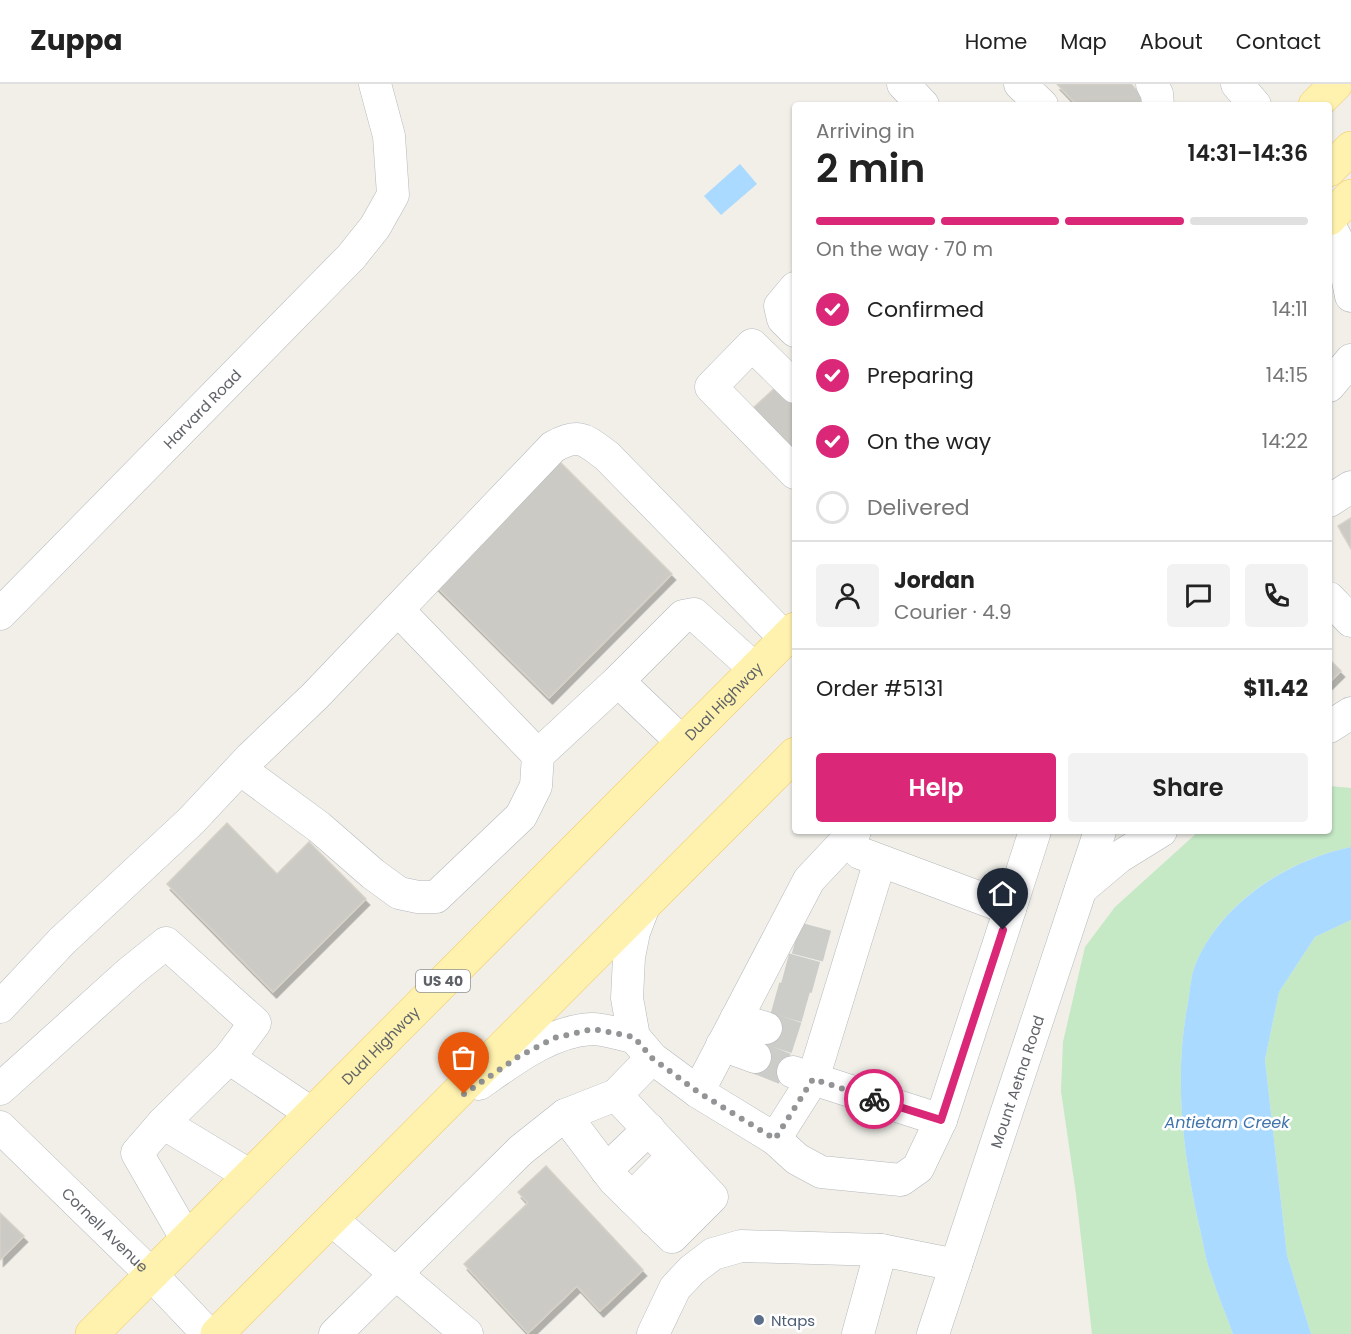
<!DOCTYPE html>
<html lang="en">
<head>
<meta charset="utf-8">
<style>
	:root { --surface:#fff; --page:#f2f2f2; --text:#222; --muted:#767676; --line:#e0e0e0; --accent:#db2777 }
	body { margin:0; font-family:Poppins,sans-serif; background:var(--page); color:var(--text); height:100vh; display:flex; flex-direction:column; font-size:22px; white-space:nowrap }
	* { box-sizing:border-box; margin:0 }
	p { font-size:20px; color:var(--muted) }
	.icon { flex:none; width:33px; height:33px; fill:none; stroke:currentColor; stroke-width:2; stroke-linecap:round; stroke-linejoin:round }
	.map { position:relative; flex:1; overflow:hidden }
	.details { position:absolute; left:792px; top:18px; width:540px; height:732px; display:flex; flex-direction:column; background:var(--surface); border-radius:6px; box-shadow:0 2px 4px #0004 }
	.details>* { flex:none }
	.pin { position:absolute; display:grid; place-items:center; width:51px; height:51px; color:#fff; margin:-62px -26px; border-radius:50% 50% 50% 0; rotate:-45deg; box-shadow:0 0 6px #0007 }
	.pin .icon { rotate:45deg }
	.courier { position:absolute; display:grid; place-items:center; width:60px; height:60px; margin:-30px; border:4px solid #db2777; border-radius:50%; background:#fff; color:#222; box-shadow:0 2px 8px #0007 }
	.head em { font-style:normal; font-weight:600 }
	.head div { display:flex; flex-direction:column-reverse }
	.head { display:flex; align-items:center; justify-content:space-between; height:102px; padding:0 24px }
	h1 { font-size:39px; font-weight:600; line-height:45px }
	.bar { display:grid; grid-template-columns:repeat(4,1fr); gap:9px 6px; align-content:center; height:72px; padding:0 24px }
	.bar i { height:8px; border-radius:4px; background:var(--line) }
	.bar .selected { background:var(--accent) }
	.bar p { grid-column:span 4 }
	.line { display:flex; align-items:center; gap:15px; padding:0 24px; border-top:2px solid var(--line) }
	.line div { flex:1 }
	.round { display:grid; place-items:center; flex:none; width:63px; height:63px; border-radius:6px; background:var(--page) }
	ol { padding:0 24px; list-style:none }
	li { display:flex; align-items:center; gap:18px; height:66px }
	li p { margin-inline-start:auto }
	li .icon { padding:6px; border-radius:50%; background:var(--accent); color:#fff; stroke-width:4 }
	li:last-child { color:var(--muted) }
	li i { width:33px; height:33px; border:3px solid var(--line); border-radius:50% }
	.primary-button { display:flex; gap:12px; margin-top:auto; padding:12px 24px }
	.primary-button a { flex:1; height:69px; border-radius:6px; background:var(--accent); color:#fff; font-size:24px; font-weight:600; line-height:69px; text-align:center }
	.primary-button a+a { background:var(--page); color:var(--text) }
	header { display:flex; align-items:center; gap:36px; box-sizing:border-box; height:84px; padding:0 30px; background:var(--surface); border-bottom:2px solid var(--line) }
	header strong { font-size:28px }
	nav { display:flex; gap:33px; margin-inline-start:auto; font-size:21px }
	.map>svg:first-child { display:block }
	.green { fill:#c5e8c5 }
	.water { fill:#aadaff }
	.building { fill:#cccac5; stroke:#d6d1c6; stroke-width:1.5; filter:url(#shadow) }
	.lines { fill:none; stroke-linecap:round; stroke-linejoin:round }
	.minor-tunnel { stroke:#ccccc8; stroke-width:32; stroke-dasharray:32 16; stroke-linecap:butt }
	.minor-casing { stroke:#b5b8bc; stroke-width:33 }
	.major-casing { stroke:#f2c960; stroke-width:34 }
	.minor { stroke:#fff; stroke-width:32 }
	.major { stroke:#fff2af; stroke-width:33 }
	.done { stroke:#929495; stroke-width:6; stroke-dasharray:0 10.8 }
	.route { stroke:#db2777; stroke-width:8 }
	.service-dot { fill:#5c6f8a; stroke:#fff; stroke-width:2 }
	.labels { text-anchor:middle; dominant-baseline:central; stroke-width:5; stroke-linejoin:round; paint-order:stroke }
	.shield { fill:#fff; stroke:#8f9295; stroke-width:1.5 }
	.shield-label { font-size:14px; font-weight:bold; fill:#5f6368 }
	.street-label { font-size:15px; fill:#5f6368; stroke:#fff }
	.service-label { font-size:15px; fill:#4e5e75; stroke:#fff; text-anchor:start }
	.water-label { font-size:16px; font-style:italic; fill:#4174aa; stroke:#fff }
</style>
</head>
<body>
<header>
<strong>Zuppa</strong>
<nav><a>Home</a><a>Map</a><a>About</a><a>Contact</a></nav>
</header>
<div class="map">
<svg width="1351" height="1250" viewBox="0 0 1351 1250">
	<defs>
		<filter id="shadow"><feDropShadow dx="3.5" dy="6" stdDeviation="0" flood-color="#0004"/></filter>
	</defs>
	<rect width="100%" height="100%" fill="#f1efe8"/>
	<!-- green -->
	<g class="green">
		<path d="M1329,702L1351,704V763C1287,776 1222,818 1196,879C1190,892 1190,910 1187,924C1174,996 1183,1070 1199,1141C1203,1157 1205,1174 1211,1190C1217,1210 1226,1230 1233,1250H1092L1076,1110L1061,1007L1063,958L1085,863L1115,823L1199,747H1329Z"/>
		<polygon points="1351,836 1351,1250 1311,1250 1287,1171 1265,976 1279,908 1315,853"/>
	</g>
	<!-- water -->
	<g class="water">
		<polygon points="740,80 757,100 721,131 704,112"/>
		<path d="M1351,763V836L1315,853L1279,908L1265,976L1287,1171L1311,1250H1233C1226,1230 1217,1210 1211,1190C1205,1174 1203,1157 1199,1141C1183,1070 1174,996 1187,924C1190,910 1190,892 1196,879C1222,818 1288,776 1351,763Z"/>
	</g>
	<!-- building -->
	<g class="building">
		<polygon points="1057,0 1131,0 1147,17 1142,21 1077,21"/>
		<polygon points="777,302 795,321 795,370 752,325"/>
		<polygon points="556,374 672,490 549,614 432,498"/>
		<polygon points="1351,434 1351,464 1338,442"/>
		<polygon points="1329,575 1341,587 1329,599"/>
		<polygon points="227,739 277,790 309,758 366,815 273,908 167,800"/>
		<polygon points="546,1082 643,1186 600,1227 577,1202 528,1249 464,1180 528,1119 518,1108"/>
		<polygon points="0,1129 24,1152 0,1176"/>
	</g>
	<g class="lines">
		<!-- minor-tunnel -->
		<g class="minor-tunnel">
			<polyline points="796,854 834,864"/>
			<polyline points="785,885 825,896"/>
			<polyline points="775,914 814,925"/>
			<polyline points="766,944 803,956"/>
			<polyline points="755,973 793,988"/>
		</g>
		<!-- minor casing -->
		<g class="minor-casing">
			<g id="minor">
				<polyline points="903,0 923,21"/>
				<polyline points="1020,0 1042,21"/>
				<polyline points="1152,0 1157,10 1158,21"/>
				<polyline points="1237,0 1255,21"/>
				<polyline points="1329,140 1342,166 1351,212"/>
				<polyline points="795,204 780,222 783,235 795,247"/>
				<polyline points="1329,302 1351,276"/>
				<polyline points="795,303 752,261 711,303 795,389"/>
				<polyline points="1329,417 1351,403"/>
				<polyline points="1329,514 1351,537"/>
				<polyline points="398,526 538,671 618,597 683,532 694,530 755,585"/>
				<path id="s1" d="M0,530L351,173L375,143L393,111L389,52L375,0"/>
				<polyline points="618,597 682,658"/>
				<polyline points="1329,643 1351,629"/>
				<polyline points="240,685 319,743 373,790 399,809 418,813 436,813 521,732 536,702 538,671"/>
				<polyline points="860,769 1010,825 1035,747"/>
				<polyline points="880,777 813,995 941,1036"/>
				<polyline points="1081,805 1119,773 1161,747"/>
				<polyline points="644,822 634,848 629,873 627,914 634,953 652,974 698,1008 775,1055 813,995 793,988"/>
				<path d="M0,923L62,857L191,737L251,673L315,612L553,363C580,348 585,356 607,372L785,554"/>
				<polyline points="736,935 766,944"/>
				<polyline points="722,961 755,973"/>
				<polyline points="229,974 311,1029"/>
				<path d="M479,1000C512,977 550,947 592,945C605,945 621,951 634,953"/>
				<polyline points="0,1005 130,888 166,859 255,939 229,974 163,1039 137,1069 186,1154"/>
				<polyline points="698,1008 809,796 855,747"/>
				<polyline points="565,1031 614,1096 672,1153 712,1113 616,1011"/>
				<polyline points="163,1039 249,1091"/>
				<path id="s2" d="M0,1043L151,1190L208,1250"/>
				<polyline points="775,1055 797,1075 821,1088 901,1096 918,1084 941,1036 1010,825"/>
				<polyline points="606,1086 649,1045"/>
				<polyline points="632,1114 673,1072"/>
				<polyline points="332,1136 467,1250"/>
				<polyline points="654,1136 695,1095"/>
				<polyline points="335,1250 521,1066 565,1031 616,1011 652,974"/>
				<polyline points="653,1250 675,1204 692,1186 713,1170 741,1162 881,1166"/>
				<polyline points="858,1250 881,1166 956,1181"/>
				<path id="s3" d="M933,1250L1100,747"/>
			</g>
		</g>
		<!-- major casing -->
		<g class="major-casing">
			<g id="major">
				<polyline points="1315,21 1336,0"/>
				<polyline points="1329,86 1351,64"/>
				<polyline points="1329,135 1351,112"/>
				<path id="s4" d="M92,1250L795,545"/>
				<polyline points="217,1250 795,670"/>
			</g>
		</g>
		<!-- minor -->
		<use href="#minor" class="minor"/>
		<!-- major -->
		<use href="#major" class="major"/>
	</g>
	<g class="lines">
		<!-- done -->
		<polyline class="done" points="464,1010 518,973 554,954 593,945 634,953 652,974 698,1008 775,1055 813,995 874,1015"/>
		<!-- route -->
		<polyline class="route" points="874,1015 941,1036 1003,846"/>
	</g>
	<!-- markers -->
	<circle class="service-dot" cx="759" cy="1236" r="6"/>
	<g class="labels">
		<!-- shield labels -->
		<rect class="shield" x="416" y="886" width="54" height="22" rx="4.5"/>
		<g class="shield-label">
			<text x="443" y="897">US 40</text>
		</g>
		<!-- street labels -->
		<g class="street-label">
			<text stroke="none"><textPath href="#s1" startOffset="288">Harvard Road</textPath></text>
			<text stroke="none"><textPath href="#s4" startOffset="894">Dual Highway</textPath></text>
			<text stroke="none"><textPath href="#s4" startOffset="408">Dual Highway</textPath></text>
			<text stroke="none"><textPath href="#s3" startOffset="266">Mount Aetna Road</textPath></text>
			<text stroke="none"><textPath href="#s2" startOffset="147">Cornell Avenue</textPath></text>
		</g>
		<!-- service labels -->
		<g class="service-label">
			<text x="771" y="1236">Ntaps</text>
		</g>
		<!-- water labels -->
		<g class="water-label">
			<text x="1227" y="1038">Antietam Creek</text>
		</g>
	</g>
</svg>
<div class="pin" style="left:464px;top:1010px;background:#ea580c"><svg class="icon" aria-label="bag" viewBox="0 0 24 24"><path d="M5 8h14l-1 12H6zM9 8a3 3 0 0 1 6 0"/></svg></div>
<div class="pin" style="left:1003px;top:846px;background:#1f2937"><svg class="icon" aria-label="home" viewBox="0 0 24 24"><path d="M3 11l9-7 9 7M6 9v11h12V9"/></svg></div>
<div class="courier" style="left:874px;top:1015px"><svg class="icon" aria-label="bike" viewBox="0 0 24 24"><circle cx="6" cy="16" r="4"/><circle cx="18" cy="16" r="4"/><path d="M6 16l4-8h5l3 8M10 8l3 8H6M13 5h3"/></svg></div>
<section class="details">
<div class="head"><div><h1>2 min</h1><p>Arriving in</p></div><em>14:31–14:36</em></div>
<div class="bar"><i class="selected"></i><i class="selected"></i><i class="selected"></i><i></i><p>On the way · 70 m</p></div>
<ol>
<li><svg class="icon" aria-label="check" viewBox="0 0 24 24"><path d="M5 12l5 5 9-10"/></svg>Confirmed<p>14:11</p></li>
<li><svg class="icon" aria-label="check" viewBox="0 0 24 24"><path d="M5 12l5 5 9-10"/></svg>Preparing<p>14:15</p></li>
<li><svg class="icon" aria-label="check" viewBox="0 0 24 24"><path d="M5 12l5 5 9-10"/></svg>On the way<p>14:22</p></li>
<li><i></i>Delivered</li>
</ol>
<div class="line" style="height:108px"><a class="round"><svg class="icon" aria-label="person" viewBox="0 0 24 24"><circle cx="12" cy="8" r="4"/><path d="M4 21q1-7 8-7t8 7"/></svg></a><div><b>Jordan</b><p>Courier · 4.9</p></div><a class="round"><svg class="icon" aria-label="chat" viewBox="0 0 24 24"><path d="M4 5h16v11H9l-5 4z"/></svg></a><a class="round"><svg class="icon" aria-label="phone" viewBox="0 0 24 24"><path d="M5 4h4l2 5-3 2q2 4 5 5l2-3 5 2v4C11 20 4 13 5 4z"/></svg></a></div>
<div class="line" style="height:78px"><div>Order #5131</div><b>$11.42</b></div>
<div class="primary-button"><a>Help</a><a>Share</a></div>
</section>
</div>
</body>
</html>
